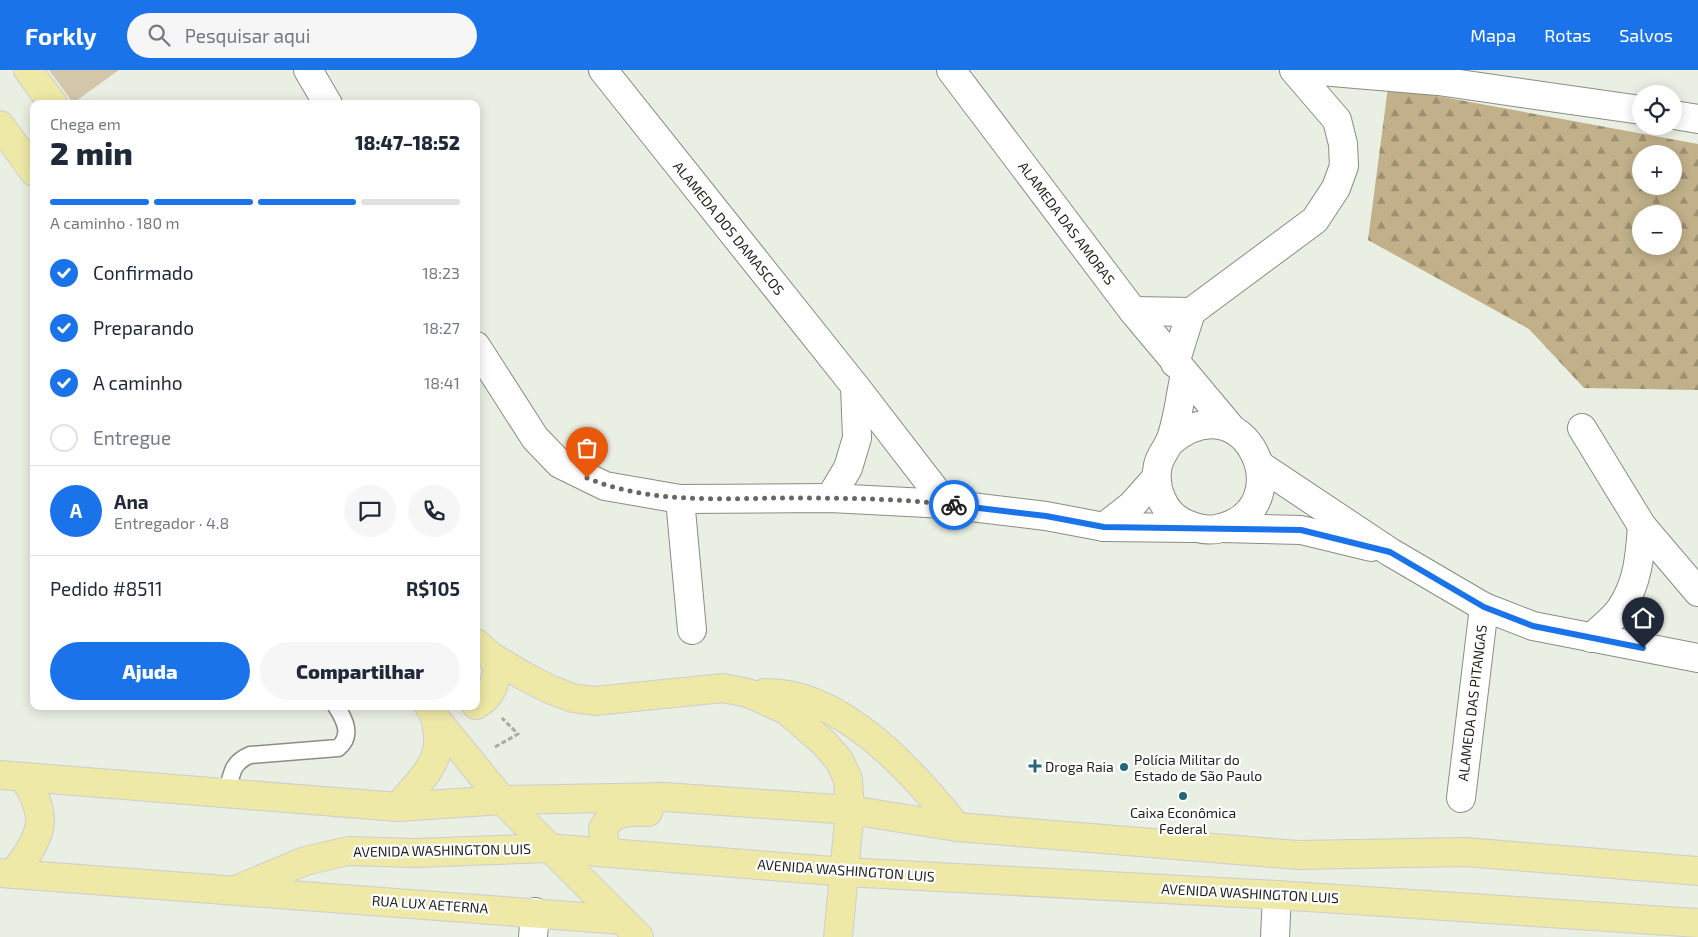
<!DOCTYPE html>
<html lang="pt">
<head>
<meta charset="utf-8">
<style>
	:root { --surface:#fff; --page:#f6f6f7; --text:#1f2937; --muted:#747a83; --line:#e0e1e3; --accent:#1a73e8 }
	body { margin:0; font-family:"Exo 2",sans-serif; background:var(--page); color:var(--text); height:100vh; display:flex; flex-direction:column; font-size:19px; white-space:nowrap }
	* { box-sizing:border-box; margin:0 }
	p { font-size:16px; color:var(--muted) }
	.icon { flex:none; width:28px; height:28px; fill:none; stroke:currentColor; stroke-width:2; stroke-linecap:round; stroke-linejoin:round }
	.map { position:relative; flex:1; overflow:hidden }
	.sheet { position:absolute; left:30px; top:30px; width:450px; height:610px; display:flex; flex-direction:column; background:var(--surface); border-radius:10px; box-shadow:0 2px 12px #0003 }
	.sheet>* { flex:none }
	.tools { position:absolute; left:1632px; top:15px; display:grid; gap:10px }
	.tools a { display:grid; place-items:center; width:50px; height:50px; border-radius:50%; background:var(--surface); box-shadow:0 2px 12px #0003; font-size:25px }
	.pin { position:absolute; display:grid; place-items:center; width:42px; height:42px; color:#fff; margin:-51px -21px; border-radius:50% 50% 50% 0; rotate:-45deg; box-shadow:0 0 5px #0007 }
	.pin .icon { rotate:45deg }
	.courier { position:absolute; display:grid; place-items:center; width:50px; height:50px; margin:-25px; border:4px solid #1a73e8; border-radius:50%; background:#fff; color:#222; box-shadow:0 1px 6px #0007 }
	.head em { font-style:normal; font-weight:800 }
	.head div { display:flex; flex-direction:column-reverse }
	.head { display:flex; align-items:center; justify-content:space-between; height:85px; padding:0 20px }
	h1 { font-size:32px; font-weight:800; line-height:38px }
	.bar { display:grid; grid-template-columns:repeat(4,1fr); gap:8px 5px; align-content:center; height:60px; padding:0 20px }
	.bar i { height:6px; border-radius:4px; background:var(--line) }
	.bar .active { background:var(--accent) }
	.bar p { grid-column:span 4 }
	.line { display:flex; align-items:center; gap:12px; padding:0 20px; border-top:1px solid var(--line) }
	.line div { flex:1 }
	.round { display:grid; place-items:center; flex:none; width:52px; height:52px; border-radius:26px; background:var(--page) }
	ol { padding:0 20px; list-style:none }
	li { display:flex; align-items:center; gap:15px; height:55px }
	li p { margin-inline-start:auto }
	li .icon { padding:5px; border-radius:50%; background:var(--accent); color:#fff; stroke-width:4 }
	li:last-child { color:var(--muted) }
	li i { width:28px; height:28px; border:2px solid var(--line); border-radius:50% }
	.action { display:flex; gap:10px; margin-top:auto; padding:10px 20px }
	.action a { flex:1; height:58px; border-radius:30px; background:var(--accent); color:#fff; font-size:20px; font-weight:800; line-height:58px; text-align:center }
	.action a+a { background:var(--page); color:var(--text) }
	header { display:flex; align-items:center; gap:30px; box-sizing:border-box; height:70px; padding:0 25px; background:var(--accent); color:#fff }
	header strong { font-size:24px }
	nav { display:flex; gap:28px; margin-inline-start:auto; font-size:18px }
	.search { width:350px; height:45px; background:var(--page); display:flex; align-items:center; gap:12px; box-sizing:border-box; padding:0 18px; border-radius:28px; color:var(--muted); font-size:19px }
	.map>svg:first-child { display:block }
	.green { fill:#d4c7a9 }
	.forest { fill:url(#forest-firs); fill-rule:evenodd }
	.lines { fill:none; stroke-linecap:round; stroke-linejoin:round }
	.service-casing { stroke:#898d83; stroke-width:19 }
	.minor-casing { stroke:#898d83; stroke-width:30 }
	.primary-casing { stroke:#cececd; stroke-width:30 }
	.path { stroke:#a8aba2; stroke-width:3; stroke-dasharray:5 2.5; stroke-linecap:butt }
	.service { stroke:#fff; stroke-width:16 }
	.minor { stroke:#fff; stroke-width:28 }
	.primary { stroke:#eee9a6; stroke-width:28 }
	.done { stroke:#666862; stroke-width:5; stroke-dasharray:0 9 }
	.route { stroke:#1a73e8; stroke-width:6 }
	.poi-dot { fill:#246779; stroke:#fff; stroke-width:2 }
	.labels { text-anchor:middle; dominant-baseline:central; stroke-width:4.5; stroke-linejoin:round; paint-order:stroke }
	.street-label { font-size:14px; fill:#1f201c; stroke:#fff }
	.poi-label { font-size:14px; fill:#1f201c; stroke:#fff; text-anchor:start }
</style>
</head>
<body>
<header>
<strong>Forkly</strong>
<div class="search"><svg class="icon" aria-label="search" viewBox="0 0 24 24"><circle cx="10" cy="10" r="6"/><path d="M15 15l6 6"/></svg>Pesquisar aqui</div>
<nav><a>Mapa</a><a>Rotas</a><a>Salvos</a></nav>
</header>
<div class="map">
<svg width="1698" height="867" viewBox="0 0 1698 867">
	<defs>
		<pattern id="forest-firs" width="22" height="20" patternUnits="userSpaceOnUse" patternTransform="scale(1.25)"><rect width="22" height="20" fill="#c1b089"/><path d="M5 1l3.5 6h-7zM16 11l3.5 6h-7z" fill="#9c8f6f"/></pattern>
	</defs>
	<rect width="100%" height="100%" fill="#eaefe3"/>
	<!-- green -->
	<polygon class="green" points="49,0 119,0 73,33"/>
	<!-- forest -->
	<path class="forest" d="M1388,17L1698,74V320L1584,318L1529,259L1368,170ZM1641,84H1674V116H1641ZM1641,144H1674V176H1641Z"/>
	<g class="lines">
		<!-- service casing -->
		<g class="service-casing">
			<path id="service" d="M227,723C232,704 231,693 250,685L338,678C353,666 345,650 336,636"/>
		</g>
		<!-- minor casing -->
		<g class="minor-casing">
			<g id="minor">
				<polyline points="308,0 328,34"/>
				<polyline points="603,0 855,316 946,434"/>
				<polyline points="951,0 1133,241 1231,358"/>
				<polyline points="1309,0 1438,11 1641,40"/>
				<polyline points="1674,45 1698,49"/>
				<polyline points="1133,241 1191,242"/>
				<polyline points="476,276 535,368 560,394 605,416 680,429 830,428 946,434 1046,446 1104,457 1194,458"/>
				<polyline points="1175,293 1191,242 1315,150 1336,118 1344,96 1343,74 1337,50 1294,0"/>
				<polyline points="1582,358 1642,456 1698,522"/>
				<path d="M1170,372C1246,308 1302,437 1221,458C1208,462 1195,458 1184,453C1163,443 1153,417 1158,395C1160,386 1166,380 1170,371C1178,351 1180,326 1185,304"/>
				<polyline points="1261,396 1390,482 1484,537 1533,556 1698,588"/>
				<polyline points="830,428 848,398 857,368 855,316"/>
				<polyline points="680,429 692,560"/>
				<polyline points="1104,457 1132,435 1156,408"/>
				<polyline points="1221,458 1301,460 1371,477"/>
				<path d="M1591,568C1600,559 1614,549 1621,538C1638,513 1640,485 1642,456"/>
				<polyline points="1461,728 1484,537"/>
				<polyline points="533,867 535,842"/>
				<polyline points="1275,867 1277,825"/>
			</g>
		</g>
		<!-- primary casing -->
		<g class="primary-casing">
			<g id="primary">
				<polyline points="28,0 53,34"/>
				<polyline points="0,55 34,102"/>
				<polyline points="476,573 492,587 524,606 549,619 573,628 595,631 723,618 748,623 786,640 823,672 839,690 848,709 850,740 838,867"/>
				<path d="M765,623C841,621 913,702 957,757"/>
				<path d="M476,635C492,627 495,613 498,597L492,587"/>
				<polyline points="429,636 436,649 502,730 639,867"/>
				<polyline points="0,705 398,737 502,730 665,727 850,740 957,757 1298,785 1465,782 1698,801"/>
				<path d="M398,737C413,718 437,698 438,673C439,665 436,657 436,649"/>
				<path d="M605,782L603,759C611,741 631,741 648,742"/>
				<polyline points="0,803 622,850"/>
				<path d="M14,803C42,764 51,749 23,707"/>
				<polyline points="238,819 305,791 348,781 415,783 548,778 845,802 1277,825 1698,853"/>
			</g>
		</g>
		<!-- path -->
		<polyline class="path" points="495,677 518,664 502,648"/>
		<!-- service -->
		<use href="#service" class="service"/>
		<!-- minor -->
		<use href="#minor" class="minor"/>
		<!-- primary -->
		<use href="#primary" class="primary"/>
	</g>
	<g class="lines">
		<!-- done -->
		<path class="done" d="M587,408C648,433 715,429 779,428C837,428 896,428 954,435"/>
		<!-- route -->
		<polyline class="route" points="954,435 1046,446 1104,457 1301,460 1390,482 1484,537 1533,556 1643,578"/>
	</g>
	<!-- markers -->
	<g class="poi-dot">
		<path d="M1032.5 688.5h5v5h5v5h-5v5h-5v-5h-5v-5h5z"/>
		<circle cx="1124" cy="697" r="5"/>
		<circle cx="1183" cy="726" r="5"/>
	</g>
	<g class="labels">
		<!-- street labels -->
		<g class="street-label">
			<text transform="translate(1067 153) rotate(53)">ALAMEDA DAS AMORAS</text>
			<text transform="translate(729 158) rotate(51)">ALAMEDA DOS DAMASCOS</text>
			<text transform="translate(1472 633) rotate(-83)">ALAMEDA DAS PITANGAS</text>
			<text transform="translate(442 780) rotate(-1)">AVENIDA WASHINGTON LUIS</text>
			<text transform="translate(846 800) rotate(4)">AVENIDA WASHINGTON LUIS</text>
			<text transform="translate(1250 823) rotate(3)">AVENIDA WASHINGTON LUIS</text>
			<text transform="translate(430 834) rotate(4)">RUA LUX AETERNA</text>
		</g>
		<!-- poi labels -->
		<g class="poi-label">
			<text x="1134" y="689">Polícia Militar do<tspan x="1134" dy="16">Estado de São Paulo</tspan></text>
			<text x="1045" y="696">Droga Raia</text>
			<text x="1183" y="742" text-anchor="middle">Caixa Econômica<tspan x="1183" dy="16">Federal</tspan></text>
		</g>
	</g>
</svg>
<div class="tools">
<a><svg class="icon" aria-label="locate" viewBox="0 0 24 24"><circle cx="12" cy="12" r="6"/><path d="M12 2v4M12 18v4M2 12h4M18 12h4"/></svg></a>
<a>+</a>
<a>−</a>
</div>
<div class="pin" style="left:587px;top:408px;background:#ea580c"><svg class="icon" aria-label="bag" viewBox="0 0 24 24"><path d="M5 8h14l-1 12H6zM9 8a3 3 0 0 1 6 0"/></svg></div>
<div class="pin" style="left:1643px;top:578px;background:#1f2937"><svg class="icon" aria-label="home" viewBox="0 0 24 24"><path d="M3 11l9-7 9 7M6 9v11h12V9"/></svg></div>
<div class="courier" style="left:954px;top:435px"><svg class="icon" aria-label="bike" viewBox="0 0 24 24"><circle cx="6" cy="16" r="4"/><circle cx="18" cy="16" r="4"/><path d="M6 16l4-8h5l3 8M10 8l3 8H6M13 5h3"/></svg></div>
<section class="sheet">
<div class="head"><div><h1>2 min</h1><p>Chega em</p></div><em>18:47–18:52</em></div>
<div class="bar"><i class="active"></i><i class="active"></i><i class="active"></i><i></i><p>A caminho · 180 m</p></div>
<ol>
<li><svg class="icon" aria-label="check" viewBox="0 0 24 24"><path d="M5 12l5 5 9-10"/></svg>Confirmado<p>18:23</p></li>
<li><svg class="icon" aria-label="check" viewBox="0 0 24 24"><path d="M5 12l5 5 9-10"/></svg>Preparando<p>18:27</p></li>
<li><svg class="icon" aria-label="check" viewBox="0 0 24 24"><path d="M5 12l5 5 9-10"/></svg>A caminho<p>18:41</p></li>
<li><i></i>Entregue</li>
</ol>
<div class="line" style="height:90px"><b class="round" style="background:var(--accent);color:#fff">A</b><div><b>Ana</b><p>Entregador · 4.8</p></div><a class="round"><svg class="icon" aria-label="chat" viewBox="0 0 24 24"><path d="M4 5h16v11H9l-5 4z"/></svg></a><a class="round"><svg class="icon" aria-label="phone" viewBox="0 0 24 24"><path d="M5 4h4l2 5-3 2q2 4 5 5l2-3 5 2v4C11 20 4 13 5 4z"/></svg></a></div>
<div class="line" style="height:65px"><div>Pedido #8511</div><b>R$105</b></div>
<div class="action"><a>Ajuda</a><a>Compartilhar</a></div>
</section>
</div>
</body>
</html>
